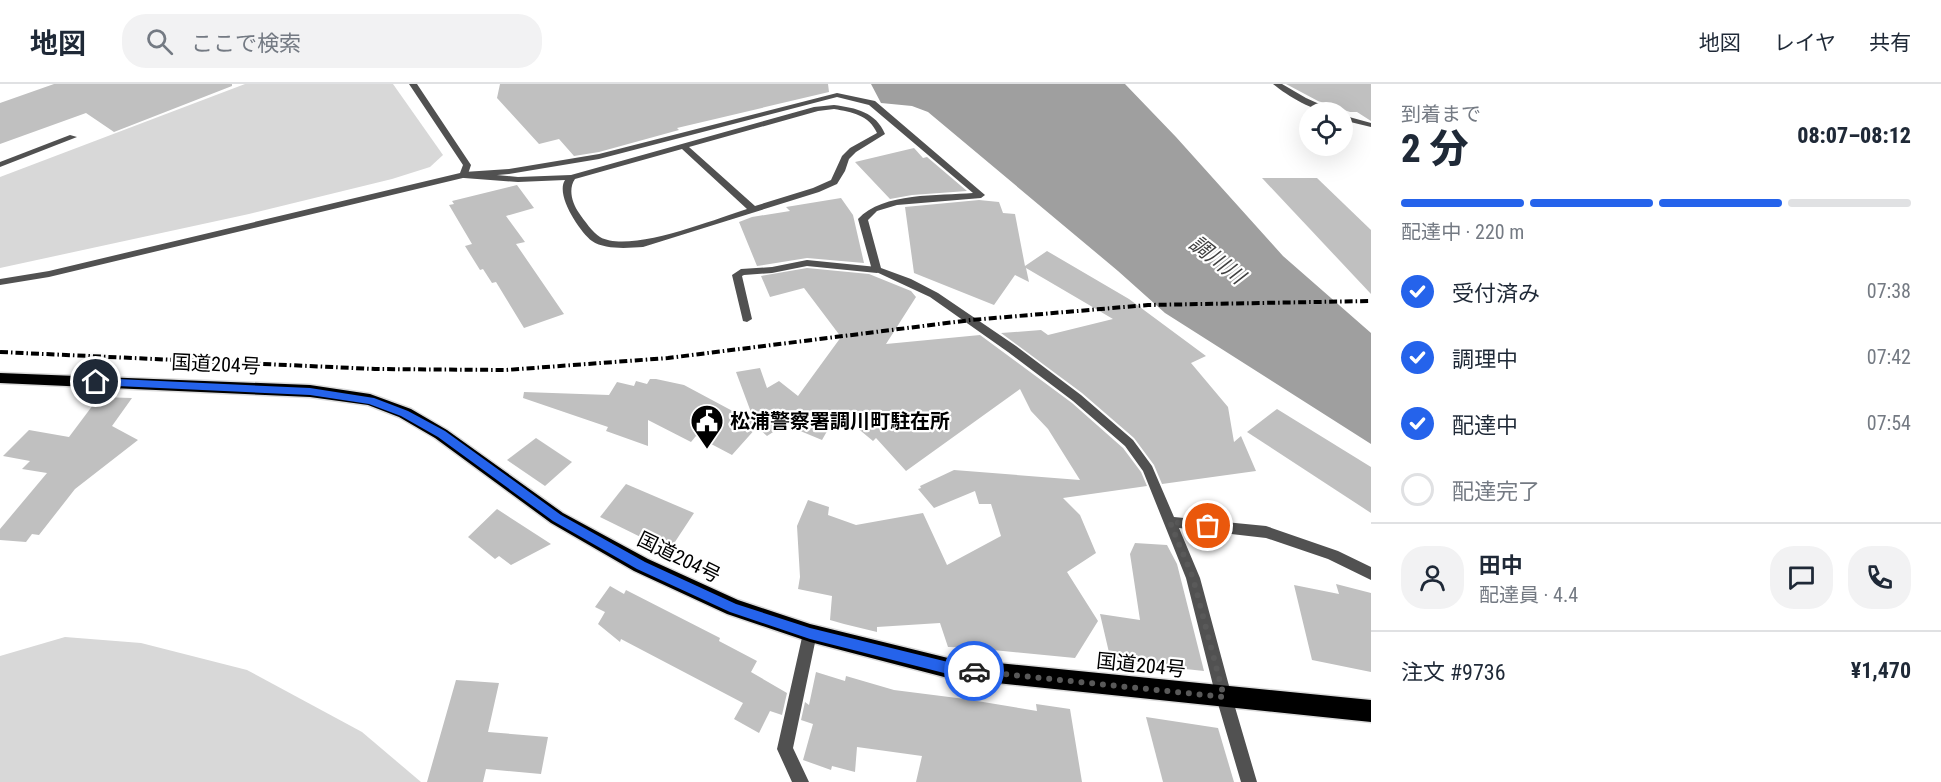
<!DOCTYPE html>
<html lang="ja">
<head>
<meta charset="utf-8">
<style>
	:root { --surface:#fff; --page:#f2f2f3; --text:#1f2937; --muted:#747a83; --line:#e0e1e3; --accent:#2563eb }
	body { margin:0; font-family:"Roboto Condensed","Noto Sans JP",sans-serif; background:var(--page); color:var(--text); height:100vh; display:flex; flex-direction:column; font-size:22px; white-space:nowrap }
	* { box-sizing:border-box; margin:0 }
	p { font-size:20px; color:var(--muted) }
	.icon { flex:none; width:33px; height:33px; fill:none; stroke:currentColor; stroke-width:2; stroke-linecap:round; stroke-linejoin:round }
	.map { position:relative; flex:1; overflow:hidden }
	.details { display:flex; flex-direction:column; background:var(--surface); width:570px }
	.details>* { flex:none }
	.fabs { position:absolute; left:1299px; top:18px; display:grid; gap:12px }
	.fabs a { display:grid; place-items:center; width:54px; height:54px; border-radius:50%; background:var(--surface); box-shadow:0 6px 24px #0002; font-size:30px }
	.pin { position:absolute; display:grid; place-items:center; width:51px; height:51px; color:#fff; margin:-26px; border:3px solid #fff; border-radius:50%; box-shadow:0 2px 6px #0007 }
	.courier { position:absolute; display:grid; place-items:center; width:60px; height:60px; margin:-30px; border:4px solid #2563eb; border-radius:50%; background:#fff; color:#222; box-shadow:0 2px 8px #0007 }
	.head em { font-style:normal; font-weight:800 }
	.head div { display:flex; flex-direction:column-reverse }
	.head { display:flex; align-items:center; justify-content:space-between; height:102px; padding:0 30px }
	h1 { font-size:39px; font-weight:800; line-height:45px }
	.bar { display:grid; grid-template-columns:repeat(4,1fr); gap:9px 6px; align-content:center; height:72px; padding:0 30px }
	.bar i { height:8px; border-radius:4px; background:var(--line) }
	.bar .active { background:var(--accent) }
	.bar p { grid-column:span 4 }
	.line { display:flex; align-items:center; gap:15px; padding:0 30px; border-top:2px solid var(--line) }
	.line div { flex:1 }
	.round { display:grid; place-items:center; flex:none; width:63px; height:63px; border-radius:24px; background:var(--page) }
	ol { padding:0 30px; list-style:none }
	li { display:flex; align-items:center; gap:18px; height:66px }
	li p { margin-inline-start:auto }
	li .icon { padding:6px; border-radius:50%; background:var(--accent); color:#fff; stroke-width:4 }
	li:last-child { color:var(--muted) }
	li i { width:33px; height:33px; border:3px solid var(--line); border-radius:50% }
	header { display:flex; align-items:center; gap:36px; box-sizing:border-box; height:84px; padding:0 30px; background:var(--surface); border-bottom:2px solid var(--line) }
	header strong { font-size:28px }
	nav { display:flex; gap:33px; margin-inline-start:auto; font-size:21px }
	.search { width:420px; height:54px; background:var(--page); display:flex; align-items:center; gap:15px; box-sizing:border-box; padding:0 21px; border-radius:24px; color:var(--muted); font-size:22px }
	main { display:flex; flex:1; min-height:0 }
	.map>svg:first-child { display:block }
	.green { fill:#d8d8d8 }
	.water { fill:#9f9f9f }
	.building { fill:#c0c0c0 }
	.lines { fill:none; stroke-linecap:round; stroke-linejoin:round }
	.trunk-casing { stroke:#dbdbdb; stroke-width:3 }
	.service { fill:#515151; fill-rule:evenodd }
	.minor { fill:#515151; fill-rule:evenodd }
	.tertiary { fill:#515151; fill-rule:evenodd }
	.trunk { fill:#000; fill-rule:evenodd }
	.rail { stroke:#000; stroke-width:4; stroke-dasharray:8 3 1.5 3; stroke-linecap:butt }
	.route { fill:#2563eb }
	.done { stroke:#595959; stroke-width:6; stroke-dasharray:0 10.8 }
	.labels { text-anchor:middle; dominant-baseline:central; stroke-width:4.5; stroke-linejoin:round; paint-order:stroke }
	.street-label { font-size:20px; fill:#000; stroke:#fff }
	.poi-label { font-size:20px; font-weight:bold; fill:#000; stroke:#fff; text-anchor:start }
	.water-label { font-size:21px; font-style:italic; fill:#404040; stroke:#fff }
</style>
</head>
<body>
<header>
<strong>地図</strong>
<div class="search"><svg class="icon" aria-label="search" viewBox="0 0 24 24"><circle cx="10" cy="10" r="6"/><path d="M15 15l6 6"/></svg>ここで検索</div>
<nav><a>地図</a><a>レイヤ</a><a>共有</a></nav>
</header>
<main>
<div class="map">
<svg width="1371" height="698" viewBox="0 0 1371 698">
	<rect width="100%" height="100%" fill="#fff"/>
	<!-- green -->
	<g class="green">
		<polygon points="245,0 393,0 443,71 430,83 392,95 249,130 0,184 0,93"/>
		<polygon points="65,553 141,559 247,586 362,648 421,698 0,698 0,572"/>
	</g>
	<!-- water -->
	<polygon class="water" points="871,0 1125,0 1176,53 1283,172 1371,249 1371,360 1165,229 1118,187 928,28 912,22 881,19"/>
	<!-- building -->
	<g class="building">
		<polygon points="54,0 232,0 232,2 114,48 86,29 0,60 0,19"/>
		<polygon points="500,0 828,0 829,8 677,44 679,46 599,68 574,72 559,55 539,60 497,14"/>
		<polygon points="1286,0 1371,0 1371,37 1357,28 1350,28 1318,17"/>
		<polygon points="914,64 923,74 927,73 967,107 912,111 890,115 855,78"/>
		<polygon points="1262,94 1317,94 1371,146 1371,210"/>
		<polygon points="517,101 534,124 506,132 525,158 516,160 564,230 524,244 496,198 492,199 483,185 480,186 465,162 472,160 449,121 454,120 452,117"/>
		<polygon points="841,114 853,131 864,179 807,174 757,182 739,138 752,133 790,127 786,123"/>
		<polygon points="979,116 999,118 1003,129 1015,130 1025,182 1047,167 1129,215 1206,272 1191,279 1228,323 1234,358 1241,352 1256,387 1162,400 1154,381 1134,354 1082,309 1001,249 1041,246 1048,251 1113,235 1026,184 1029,198 1015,191 994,221 914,189 905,123"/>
		<polygon points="807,184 869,190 911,207 916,213 886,260 980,251 1072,319 1123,364 1141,388 1147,402 1063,414 1080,431 1096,469 1067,488 1098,537 1075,574 993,566 992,564 948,563 940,539 877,543 877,548 844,540 830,536 832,512 798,505 800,493 797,442 808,416 829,423 828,431 856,441 923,429 947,481 1001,452 991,420 979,420 975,407 934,424 918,405 921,404 920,402 954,386 1080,396 1048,345 1031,327 1020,305 906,387 876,354 873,357 838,328 822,356 793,344 787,339 767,352 757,343 732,371 696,352 691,358 648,336 648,362 606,347 608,343 523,314 524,308 609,311 617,298 634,302 636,297 647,300 650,295 656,295 684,301 755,339 736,288 760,284 767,304 779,297 798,312 841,253 804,204 770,213 761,192"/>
		<polygon points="99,313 132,314 112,342 138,356 75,405 39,451 32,450 26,458 0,456 0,445 47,389 22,385 30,377 3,372 29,346 69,353"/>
		<polygon points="1277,325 1371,383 1371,429 1247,348"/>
		<polygon points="536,354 572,378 545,402 507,376"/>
		<polygon points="626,400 694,429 669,467 600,433"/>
		<polygon points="497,425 551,460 511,481 499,472 495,475 468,453"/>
		<polygon points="1135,459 1167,461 1177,480 1204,587 1111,577 1100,530 1140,536 1130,470"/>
		<polygon points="1336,500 1371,509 1371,588 1312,576 1294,501 1339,510"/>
		<polygon points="610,502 624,510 626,506 720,554 719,557 757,577 751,588 787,609 782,631 770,627 759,649 734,635 743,619 621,555 620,558 598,540 605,528 595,523"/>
		<polygon points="816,588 845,597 846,592 894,606 965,615 1037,627 1036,620 1070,625 1082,698 916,698 922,672 857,663 855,688 832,682 831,686 803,676 813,640 801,636 805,618 809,621"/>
		<polygon points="456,596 499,599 488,648 548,653 541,690 486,685 483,698 427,698"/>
		<polygon points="1146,633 1218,644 1234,698 1163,698"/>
	</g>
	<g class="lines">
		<!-- trunk casing -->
		<g class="trunk-casing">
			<polygon id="trunk" points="0,289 310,301 370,310 411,325 447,346 563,429 648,475 738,516 810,540 948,574 1371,616 1371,638 948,594 810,558 727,530 634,487 551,439 435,354 399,333 368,321 310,313 0,299"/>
		</g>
		<!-- service -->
		<g class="service">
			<path d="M834,21C856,24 876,28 885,50L856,68L849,75L845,87L837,100L819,108L643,163C628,164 605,166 592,157C580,148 555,111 565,96L518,98L464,94L460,91L464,88L518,93L571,91L814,23ZM834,25C852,28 869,31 877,49L850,64L842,72L831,96L813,104L755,122L689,63L818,27ZM682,65L747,125C715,135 629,170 600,153C593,149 584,136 579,129C572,119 568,105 575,95Z"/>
			<polygon points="70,51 77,53 0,83 0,78"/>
			<polygon points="807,176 877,183 882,186 877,189 807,182 772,189 744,191 742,192 752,235 747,238 743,237 732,191 741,185 772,183"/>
		</g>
		<!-- minor -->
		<g class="minor">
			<path d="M837,9L875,17L985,111L981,114L897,121L877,127L868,136L881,184L911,195L938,209L1016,262L1081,311L1133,356L1152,382L1174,433L1266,442L1338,467L1371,483V496L1328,475L1266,454L1179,444L1200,494L1232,613L1257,698H1241L1216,613L1186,494L1143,387L1125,362L1073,317L1008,268L930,213L872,186L858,135C883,108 939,112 973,109L869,21L837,13L599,75L509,90L464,94L460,91L464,88L509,85L599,70Z"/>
			<polygon points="810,542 815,544 817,549 793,664 809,698 792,698 777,665 803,549 805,544"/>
		</g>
		<!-- tertiary -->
		<g class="tertiary">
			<polygon points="409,0 417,0 471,81 467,93 49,193 0,201 0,195 49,187 460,89 463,81"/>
			<path d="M1273,0H1282L1306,14L1337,28C1317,30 1289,13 1273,0Z"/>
			<polygon points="1342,31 1371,39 1371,43 1342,36"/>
		</g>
		<!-- trunk -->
		<use href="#trunk" class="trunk"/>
		<!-- rail -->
		<polyline class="rail" points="0,268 375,285 506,286 668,274 971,236 1148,221 1371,217"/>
	</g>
	<!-- route -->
	<polygon class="route" points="96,294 310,304 374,314 408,327 445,347 561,431 645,478 736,520 810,544 948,578 974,581 980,587 974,593 948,590 810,555 730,528 637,485 553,437 438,353 401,332 369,320 310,311 96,301 91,298"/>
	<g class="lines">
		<!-- done -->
		<polyline class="done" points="974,587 1224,613 1193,494 1170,438 1208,442"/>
	</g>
	<!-- icons -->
	<defs>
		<g id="civic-pin" transform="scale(1.725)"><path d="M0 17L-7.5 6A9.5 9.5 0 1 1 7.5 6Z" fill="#000" stroke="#fff"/><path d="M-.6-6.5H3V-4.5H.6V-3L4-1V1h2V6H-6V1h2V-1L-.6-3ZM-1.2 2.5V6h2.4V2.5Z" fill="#fff"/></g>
	</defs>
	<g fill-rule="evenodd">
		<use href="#civic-pin" x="707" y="337"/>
	</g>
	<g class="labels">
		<!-- street labels -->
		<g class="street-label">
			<text transform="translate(216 280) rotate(3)">国道204号</text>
			<text transform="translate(679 473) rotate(26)">国道204号</text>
			<text transform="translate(1141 581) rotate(6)">国道204号</text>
		</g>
		<!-- poi labels -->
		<g class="poi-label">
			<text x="730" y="337">松浦警察署調川町駐在所</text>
		</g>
		<!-- water labels -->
		<g class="water-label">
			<text transform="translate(1217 176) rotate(38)">調川川</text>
		</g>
	</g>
</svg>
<div class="fabs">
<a><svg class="icon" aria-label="locate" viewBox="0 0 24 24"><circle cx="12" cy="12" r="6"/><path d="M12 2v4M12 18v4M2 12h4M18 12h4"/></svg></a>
</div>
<div class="pin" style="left:1208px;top:442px;background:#ea580c"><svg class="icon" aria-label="bag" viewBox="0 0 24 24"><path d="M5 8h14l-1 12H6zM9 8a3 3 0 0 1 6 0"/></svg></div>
<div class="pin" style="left:96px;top:298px;background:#1f2937"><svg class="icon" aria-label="home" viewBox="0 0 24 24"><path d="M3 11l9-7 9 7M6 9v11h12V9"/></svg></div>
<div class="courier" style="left:974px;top:587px"><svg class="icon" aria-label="car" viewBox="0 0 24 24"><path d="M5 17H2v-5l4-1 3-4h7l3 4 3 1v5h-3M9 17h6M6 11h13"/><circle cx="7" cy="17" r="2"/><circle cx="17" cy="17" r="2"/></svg></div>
</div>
<section class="details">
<div class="head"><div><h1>2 分</h1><p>到着まで</p></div><em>08:07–08:12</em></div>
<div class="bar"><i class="active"></i><i class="active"></i><i class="active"></i><i></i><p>配達中 · 220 m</p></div>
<ol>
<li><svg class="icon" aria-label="check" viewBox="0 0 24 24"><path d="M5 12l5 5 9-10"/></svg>受付済み<p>07:38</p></li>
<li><svg class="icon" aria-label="check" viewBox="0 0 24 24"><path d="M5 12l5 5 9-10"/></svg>調理中<p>07:42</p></li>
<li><svg class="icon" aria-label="check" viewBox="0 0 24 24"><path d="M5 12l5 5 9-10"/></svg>配達中<p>07:54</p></li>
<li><i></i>配達完了</li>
</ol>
<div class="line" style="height:108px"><a class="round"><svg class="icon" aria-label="person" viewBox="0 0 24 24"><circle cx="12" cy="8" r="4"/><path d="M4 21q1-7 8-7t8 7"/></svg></a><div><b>田中</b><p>配達員 · 4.4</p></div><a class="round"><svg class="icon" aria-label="chat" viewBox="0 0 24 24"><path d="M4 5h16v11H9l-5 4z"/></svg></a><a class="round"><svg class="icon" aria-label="phone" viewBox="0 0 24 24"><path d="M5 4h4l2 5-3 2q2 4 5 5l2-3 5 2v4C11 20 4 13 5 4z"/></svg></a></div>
<div class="line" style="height:78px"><div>注文 #9736</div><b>¥1,470</b></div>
</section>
</main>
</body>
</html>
